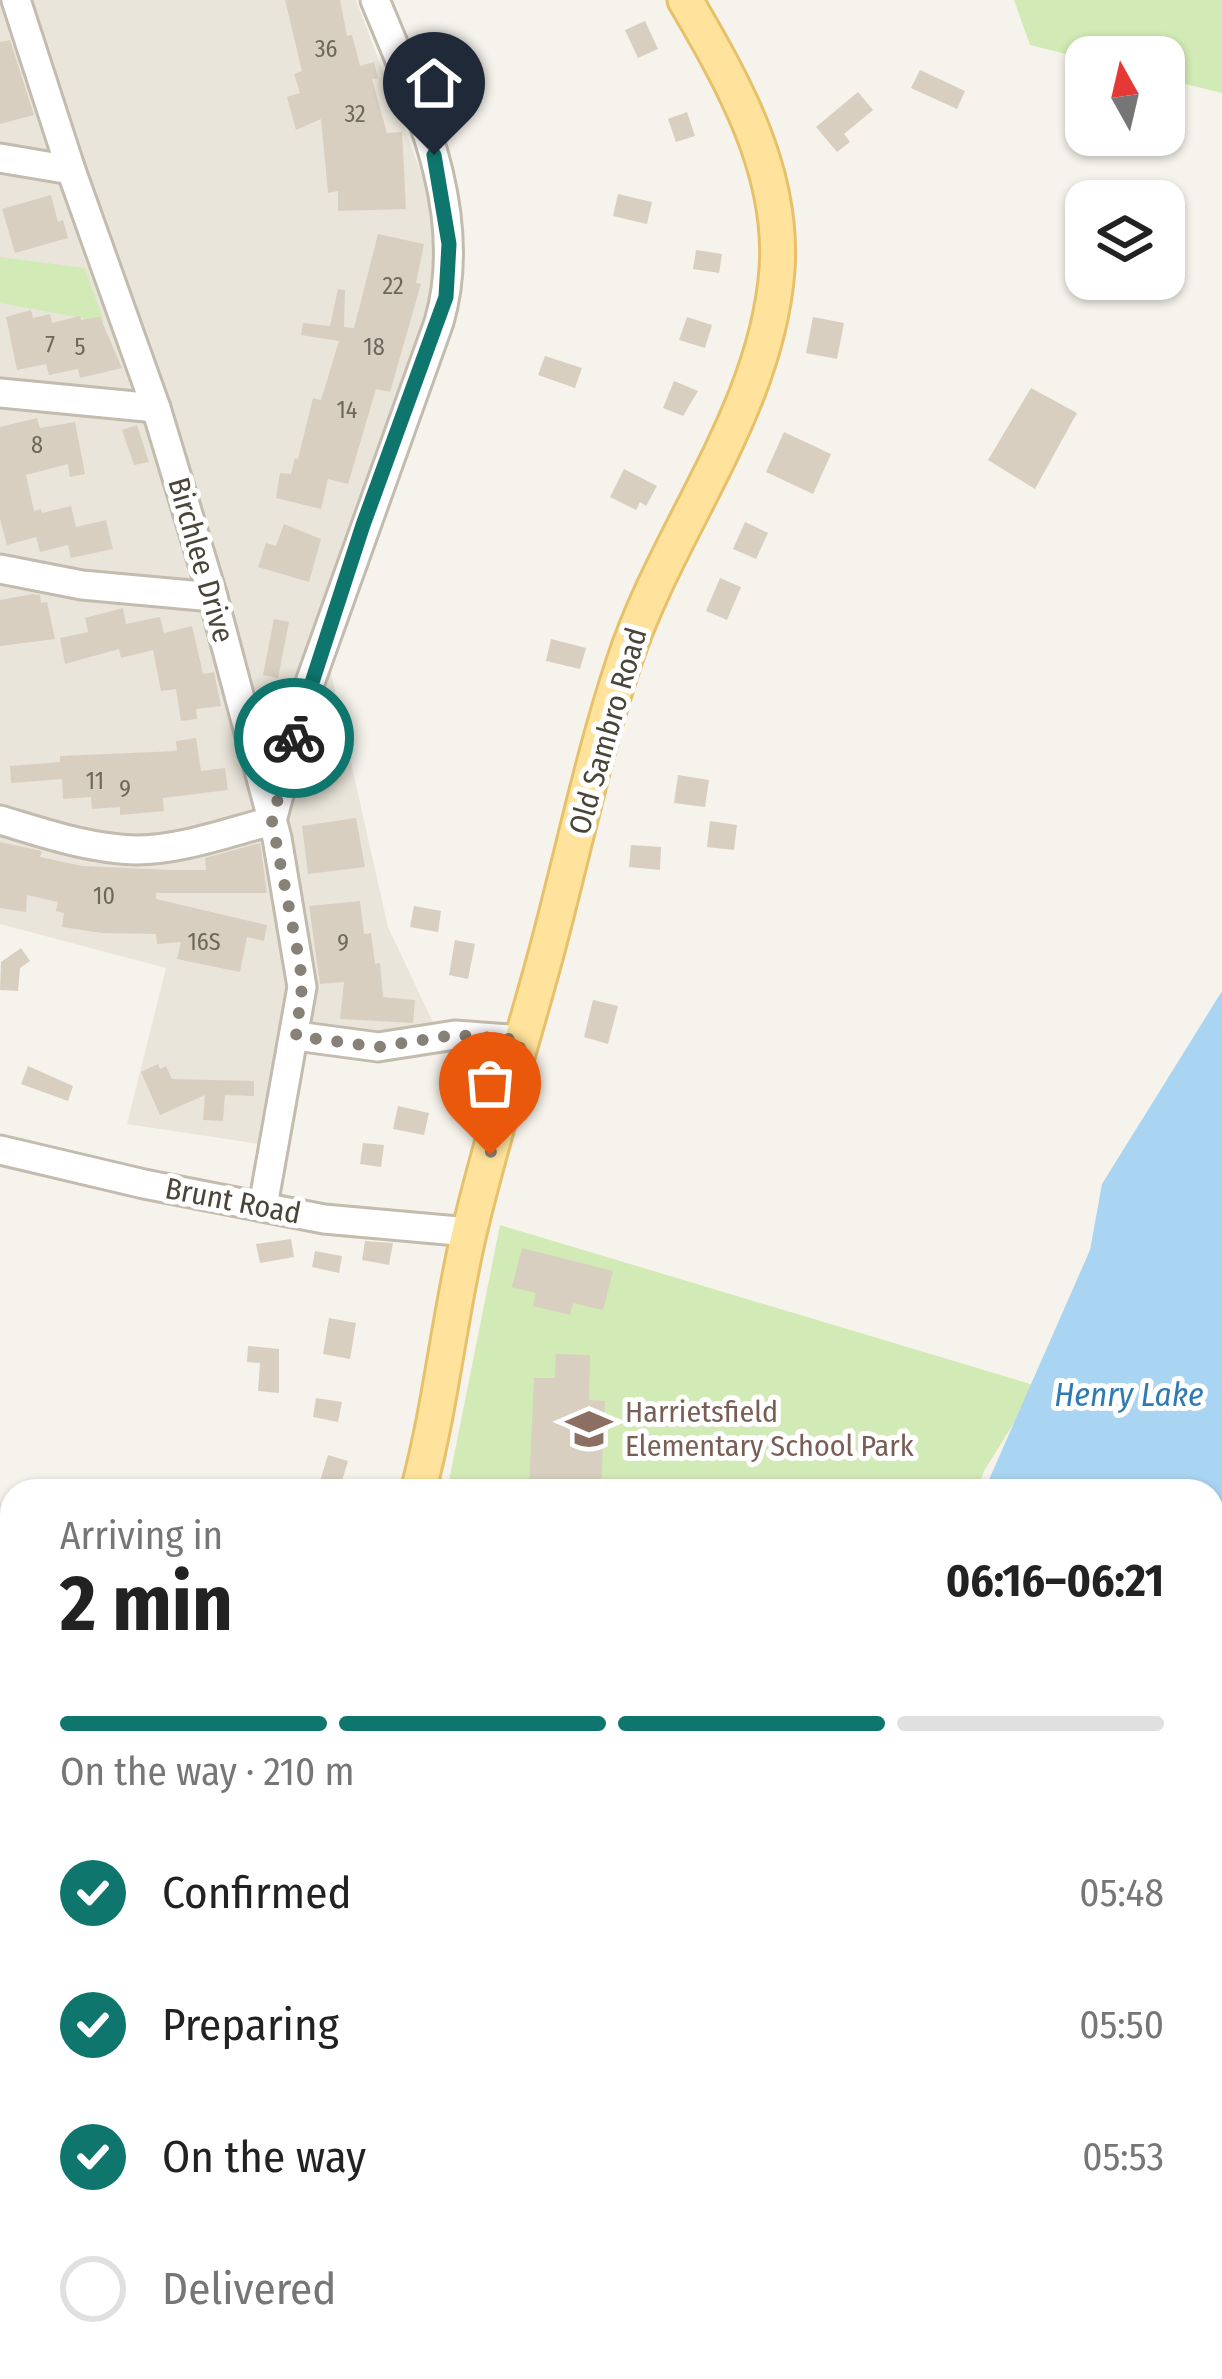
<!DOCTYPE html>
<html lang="en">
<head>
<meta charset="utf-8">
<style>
	:root { --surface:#fff; --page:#f2f2f2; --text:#222; --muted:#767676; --line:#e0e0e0; --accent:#0f766e }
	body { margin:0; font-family:"Fira Sans Condensed",sans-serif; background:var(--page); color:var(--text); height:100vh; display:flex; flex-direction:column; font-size:45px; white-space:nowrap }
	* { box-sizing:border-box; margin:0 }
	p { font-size:39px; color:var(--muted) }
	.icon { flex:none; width:66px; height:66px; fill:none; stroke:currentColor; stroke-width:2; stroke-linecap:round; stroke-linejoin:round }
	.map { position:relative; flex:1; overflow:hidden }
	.sheet { position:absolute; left:0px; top:1479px; width:1224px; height:900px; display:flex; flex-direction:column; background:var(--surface); border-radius:36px 36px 0 0; box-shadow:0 3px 9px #0004 }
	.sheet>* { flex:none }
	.needle { width:78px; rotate:352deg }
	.tools { position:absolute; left:1065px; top:36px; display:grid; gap:24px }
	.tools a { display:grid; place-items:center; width:120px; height:120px; border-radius:24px; background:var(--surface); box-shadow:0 3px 9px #0004; font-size:60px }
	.pin { position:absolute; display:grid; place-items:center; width:102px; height:102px; color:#fff; margin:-123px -51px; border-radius:50% 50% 50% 0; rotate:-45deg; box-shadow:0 0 12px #0007 }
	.pin .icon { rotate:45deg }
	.courier { position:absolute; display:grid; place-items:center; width:120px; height:120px; margin:-60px; border:9px solid #0f766e; border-radius:50%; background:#fff; color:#222; box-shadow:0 3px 15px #0007 }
	.headline em { font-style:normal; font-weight:700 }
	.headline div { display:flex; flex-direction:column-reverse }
	.headline { display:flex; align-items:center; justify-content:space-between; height:204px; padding:0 60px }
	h1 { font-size:78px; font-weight:700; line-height:90px }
	.bar { display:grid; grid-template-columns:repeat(4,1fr); gap:18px 12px; align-content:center; height:144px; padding:0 60px }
	.bar i { height:15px; border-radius:9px; background:var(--line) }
	.bar .active { background:var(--accent) }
	.bar p { grid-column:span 4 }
	ol { padding:0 60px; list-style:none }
	li { display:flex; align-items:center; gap:36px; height:132px }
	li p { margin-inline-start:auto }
	li .icon { padding:12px; border-radius:50%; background:var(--accent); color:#fff; stroke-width:4 }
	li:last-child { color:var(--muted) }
	li i { width:66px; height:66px; border:6px solid var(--line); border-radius:50% }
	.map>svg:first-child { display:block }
	.residential { fill:#eae5da }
	.green { fill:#d2eab5 }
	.water { fill:#a9d4f2 }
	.building { fill:#d8cfc1 }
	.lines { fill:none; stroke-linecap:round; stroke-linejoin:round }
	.minor-casing { stroke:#c2bbae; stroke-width:33 }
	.major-casing { stroke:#e6c16a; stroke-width:39 }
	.minor { stroke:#fff; stroke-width:27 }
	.major { stroke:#ffe39c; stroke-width:33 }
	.done { stroke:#878178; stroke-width:12; stroke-dasharray:0 21.6 }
	.route { stroke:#0f766e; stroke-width:15 }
	.labels { text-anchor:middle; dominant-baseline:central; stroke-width:10; stroke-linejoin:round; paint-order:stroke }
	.number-label { font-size:24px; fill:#6e675b }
	.street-label { font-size:30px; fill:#4b4439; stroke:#fff }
	.education-label { font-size:30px; fill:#785e54; stroke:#fff; text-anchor:start }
	.water-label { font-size:33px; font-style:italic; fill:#2e7ab2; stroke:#fff }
</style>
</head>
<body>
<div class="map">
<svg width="1222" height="2379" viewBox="0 0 1222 2379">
	<rect width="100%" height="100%" fill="#f6f3ec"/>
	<!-- residential -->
	<polygon class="residential" points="0,0 356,0 426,186 434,237 434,294 318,616 388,927 438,1033 286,1029 259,1144 127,1124 166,968 0,924"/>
	<!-- green -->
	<g class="green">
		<polygon points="1014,0 1222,0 1222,93 1164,79 1164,57 1086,59 1030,45"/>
		<polygon points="0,257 85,268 104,322 0,303"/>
		<polygon points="500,1225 1037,1386 984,1471 977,1491 447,1491"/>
		<polygon points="1222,1693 1222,2379 810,2379 808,2367 1212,2367 1212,1695"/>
	</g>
	<!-- water -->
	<polygon class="water" points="1222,991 1222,1681 1212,1684 1212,1491 984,1491 1090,1250 1102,1184"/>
	<!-- building -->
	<g class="building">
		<polygon points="285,0 340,0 347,36 352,35 360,66 374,62 378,78 372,79 387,133 402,132 406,209 338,211 338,191 328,193 321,119 296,130 287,97 300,93 294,74 302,71"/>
		<polygon points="645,21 658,49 638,58 625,30"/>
		<polygon points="10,40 34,115 0,124 0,42"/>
		<polygon points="920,70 965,91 957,109 911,88"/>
		<polygon points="448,72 454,129 449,130 430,80"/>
		<polygon points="858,92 873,110 844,134 850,142 837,152 816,127"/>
		<polygon points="687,112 695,136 676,142 668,119"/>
		<polygon points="618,194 652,202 647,224 613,216"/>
		<polygon points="51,195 58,222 63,220 68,238 15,253 2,209"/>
		<polygon points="378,234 424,244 416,283 421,284 390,392 376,389 348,484 328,479 321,509 276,498 280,473 291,474 295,458 298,459 313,398 321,400 339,341 301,335 303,323 330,326 338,289 345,290 344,327 354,328"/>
		<polygon points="696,250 722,254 719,273 693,269"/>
		<polygon points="31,310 33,318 50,314 52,323 80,316 81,320 100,317 122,368 80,378 78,369 49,375 46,364 17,370 6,317"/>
		<polygon points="687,317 712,325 705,348 679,340"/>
		<polygon points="813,317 844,323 837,359 806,353"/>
		<polygon points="545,356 582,368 575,388 538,375"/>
		<polygon points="674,381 698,391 683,416 663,408"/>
		<polygon points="1031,388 1077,413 1035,489 988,460"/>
		<polygon points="37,418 40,428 75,422 85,474 70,477 68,464 26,475 34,511 41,509 42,513 71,506 76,527 106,520 113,549 71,558 68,545 40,552 36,537 7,545 0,519 0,427"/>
		<polygon points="137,425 149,462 134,465 122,430"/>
		<polygon points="784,432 831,454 813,494 766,472"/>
		<polygon points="624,469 657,486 646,506 640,502 636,510 610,497"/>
		<polygon points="745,522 768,533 756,559 733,549"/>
		<polygon points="284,524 321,539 309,582 258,567 266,543 276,546"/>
		<polygon points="720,578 741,587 727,620 706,611"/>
		<polygon points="33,594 40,595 41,603 47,602 55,639 0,646 0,600"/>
		<polygon points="123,608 126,624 160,617 164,633 192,626 203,674 214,672 221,706 196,709 197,719 181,721 176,689 161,691 153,650 121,658 119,649 65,664 60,638 88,632 85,618"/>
		<polygon points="274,619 289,622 278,678 263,675"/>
		<polygon points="551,639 586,648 580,669 546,661"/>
		<polygon points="196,738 201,771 225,768 228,790 163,798 164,811 120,815 120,807 92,809 91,797 63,799 62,779 11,783 10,766 60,762 60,756 177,751 176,741"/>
		<polygon points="678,775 709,780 705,807 674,803"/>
		<polygon points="356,818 365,867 308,874 302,826"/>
		<polygon points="710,821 737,825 734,850 707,847"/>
		<polygon points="0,842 42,851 40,857 82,866 172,870 206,870 205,858 260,843 267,893 156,893 156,899 267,925 264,941 247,937 240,972 177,959 181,942 157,944 156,934 102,933 62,927 64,913 56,911 58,902 27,895 26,912 0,908"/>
		<polygon points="631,845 661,847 660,870 629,867"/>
		<polygon points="360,901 364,934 371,933 375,964 380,963 383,997 415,1000 413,1023 340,1019 344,982 320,984 309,906"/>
		<polygon points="414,906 441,911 438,932 410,927"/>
		<polygon points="455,940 475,944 468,979 449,975"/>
		<polygon points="21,948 30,961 20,968 18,991 0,990 1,962"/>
		<polygon points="593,1000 618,1006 608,1044 584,1037"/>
		<polygon points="158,1064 160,1069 166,1066 172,1079 254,1081 254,1096 225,1095 223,1121 203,1120 205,1095 160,1115 141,1072"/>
		<polygon points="28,1066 73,1086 68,1101 21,1084"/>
		<polygon points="398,1106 429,1113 424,1135 393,1129"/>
		<polygon points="363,1143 384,1145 381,1167 360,1164"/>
		<polygon points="291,1239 294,1257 260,1263 256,1244"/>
		<polygon points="365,1241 393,1243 389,1265 362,1260"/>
		<polygon points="522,1248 613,1271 603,1310 573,1303 570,1315 533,1306 536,1293 512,1287"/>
		<polygon points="315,1251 342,1256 339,1273 312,1267"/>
		<polygon points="329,1318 356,1323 350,1359 323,1354"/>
		<polygon points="248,1346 279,1349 279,1393 258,1391 260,1363 247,1362"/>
		<polygon points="556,1354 590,1355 589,1400 605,1401 601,1491 529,1491 534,1378 555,1378"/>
		<polygon points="316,1398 342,1402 338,1422 313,1417"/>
		<polygon points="328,1455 348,1461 339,1491 317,1491"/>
	</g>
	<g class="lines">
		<!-- minor casing -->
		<g class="minor-casing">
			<g id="minor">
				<polyline points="16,0 71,170 156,408 213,597 277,838 302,987 263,1206"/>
				<polyline points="0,158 71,170"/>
				<polyline points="0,393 156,408"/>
				<polyline points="0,569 82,585 213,597"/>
				<path d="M273,817L308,688L439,322C471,212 416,100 375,0"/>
				<path d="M0,820C44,833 89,849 136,850C181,850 229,832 272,821"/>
				<polyline points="296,1036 378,1047 455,1035 522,1040"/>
				<polyline points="0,1150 144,1184 324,1219 469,1232"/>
				<polyline points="0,2169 12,2163"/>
				<polyline points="1212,2341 1222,2272"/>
				<polyline points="1206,2379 1208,2367"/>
			</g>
		</g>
		<!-- major casing -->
		<g class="major-casing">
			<g id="major">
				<path d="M418,1491C441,1406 449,1318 469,1233C491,1139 521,1047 546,954C572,858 592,759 623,665C666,531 766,414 777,270C784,171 733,82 685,0"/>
				<polyline points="262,2379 262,2367"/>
			</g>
		</g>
		<!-- minor -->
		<use href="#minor" class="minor"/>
		<!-- major -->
		<use href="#major" class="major"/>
	</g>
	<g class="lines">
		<!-- done -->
		<polyline class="done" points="294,738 272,821 300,964 302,987 296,1036 378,1047 454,1035 522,1040 490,1155"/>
		<!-- route -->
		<polyline class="route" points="294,738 363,525 446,297 449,244 434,155"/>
	</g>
	<!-- icons -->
	<defs>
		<g id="school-bare" transform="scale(3.6)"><path d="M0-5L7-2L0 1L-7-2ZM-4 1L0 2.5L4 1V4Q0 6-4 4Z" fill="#8d6e63" stroke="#fff" stroke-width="2.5" paint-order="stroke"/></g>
	</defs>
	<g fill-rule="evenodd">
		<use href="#school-bare" x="589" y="1429"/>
	</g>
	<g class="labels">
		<!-- number labels -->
		<g class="number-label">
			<text x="326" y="49">36</text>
			<text x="355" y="114">32</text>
			<text x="393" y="286">22</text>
			<text x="50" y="345">7</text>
			<text x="80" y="347">5</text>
			<text x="374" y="347">18</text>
			<text x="347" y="410">14</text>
			<text x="37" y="445">8</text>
			<text x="95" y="781">11</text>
			<text x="125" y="789">9</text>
			<text x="104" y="896">10</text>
			<text x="204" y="942">16S</text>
			<text x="343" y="943">9</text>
		</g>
		<!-- street labels -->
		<g class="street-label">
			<text transform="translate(201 560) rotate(74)">Birchlee Drive</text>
			<text transform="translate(608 731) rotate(-74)">Old Sambro Road</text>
			<text transform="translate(233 1201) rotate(11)">Brunt Road</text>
		</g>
		<!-- education labels -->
		<g class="education-label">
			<text x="625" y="1412">Harrietsfield<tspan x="625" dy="34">Elementary School Park</tspan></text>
		</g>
		<!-- water labels -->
		<g class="water-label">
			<text x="1129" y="1395">Henry Lake</text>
		</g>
	</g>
</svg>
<div class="tools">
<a><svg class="needle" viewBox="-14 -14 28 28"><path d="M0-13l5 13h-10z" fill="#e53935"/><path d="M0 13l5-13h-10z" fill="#767676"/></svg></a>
<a><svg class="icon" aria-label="layers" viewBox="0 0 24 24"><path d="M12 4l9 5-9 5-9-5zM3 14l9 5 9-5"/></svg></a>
</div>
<div class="pin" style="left:490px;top:1155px;background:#ea580c"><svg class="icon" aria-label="bag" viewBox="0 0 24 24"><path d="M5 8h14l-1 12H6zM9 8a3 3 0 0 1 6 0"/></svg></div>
<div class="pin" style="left:434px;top:155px;background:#1f2937"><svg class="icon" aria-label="home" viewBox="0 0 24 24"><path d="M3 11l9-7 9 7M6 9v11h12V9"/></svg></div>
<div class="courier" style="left:294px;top:738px"><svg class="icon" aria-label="bike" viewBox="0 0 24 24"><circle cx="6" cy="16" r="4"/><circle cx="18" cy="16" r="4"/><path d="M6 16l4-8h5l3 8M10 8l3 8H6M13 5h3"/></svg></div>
<section class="sheet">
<div class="headline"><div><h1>2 min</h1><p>Arriving in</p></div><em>06:16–06:21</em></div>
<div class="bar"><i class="active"></i><i class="active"></i><i class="active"></i><i></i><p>On the way · 210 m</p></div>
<ol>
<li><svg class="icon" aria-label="check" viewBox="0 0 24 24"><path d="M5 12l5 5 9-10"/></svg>Confirmed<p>05:48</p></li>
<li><svg class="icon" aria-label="check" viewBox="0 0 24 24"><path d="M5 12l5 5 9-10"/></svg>Preparing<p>05:50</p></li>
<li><svg class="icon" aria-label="check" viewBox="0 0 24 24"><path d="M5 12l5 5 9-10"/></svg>On the way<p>05:53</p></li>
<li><i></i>Delivered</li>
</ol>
</section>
</div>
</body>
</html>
